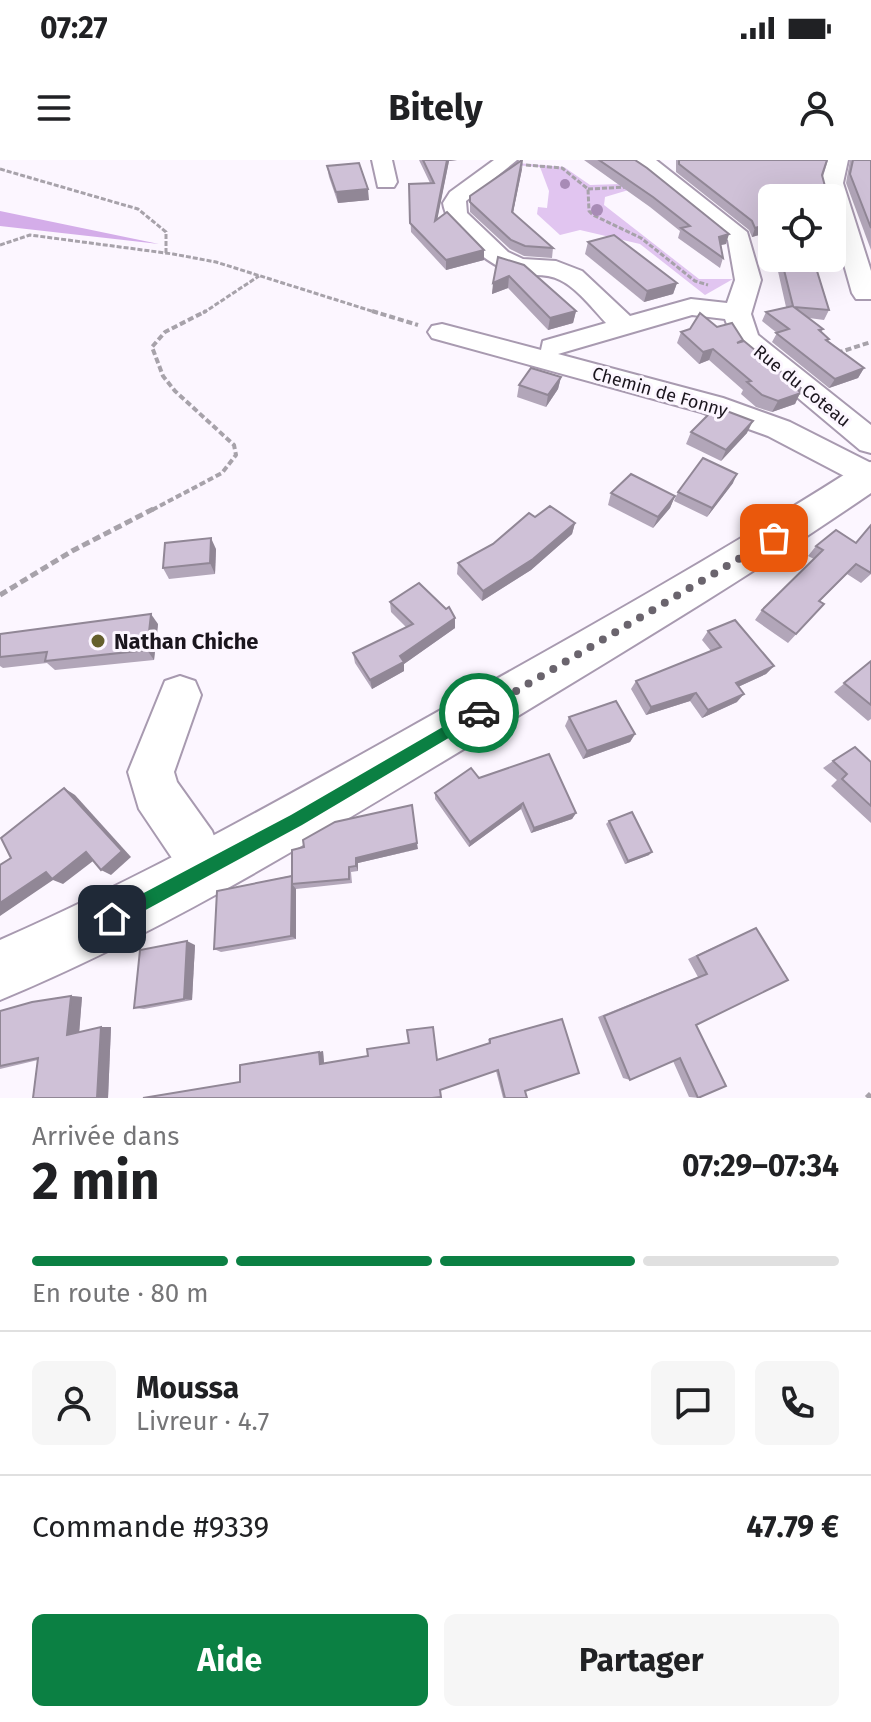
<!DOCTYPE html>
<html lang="fr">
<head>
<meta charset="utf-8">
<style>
	:root { --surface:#fff; --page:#f6f6f6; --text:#202124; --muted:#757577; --line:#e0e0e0; --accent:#0b8043 }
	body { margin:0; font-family:"Fira Sans",sans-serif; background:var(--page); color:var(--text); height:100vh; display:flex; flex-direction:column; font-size:30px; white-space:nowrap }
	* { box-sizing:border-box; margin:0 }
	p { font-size:26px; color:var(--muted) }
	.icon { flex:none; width:44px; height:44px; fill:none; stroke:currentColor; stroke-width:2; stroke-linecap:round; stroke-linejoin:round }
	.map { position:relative; height:938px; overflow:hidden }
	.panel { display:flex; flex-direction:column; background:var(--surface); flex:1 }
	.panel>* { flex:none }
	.tools { position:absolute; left:758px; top:24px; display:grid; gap:16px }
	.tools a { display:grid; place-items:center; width:88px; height:88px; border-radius:12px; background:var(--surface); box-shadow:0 8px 32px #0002; font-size:40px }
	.pin { position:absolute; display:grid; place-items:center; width:68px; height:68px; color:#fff; margin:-34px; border-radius:16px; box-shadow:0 4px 12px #0006 }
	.courier { position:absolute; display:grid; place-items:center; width:80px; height:80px; margin:-40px; border:6px solid #0b8043; border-radius:50%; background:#fff; color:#222; box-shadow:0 2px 10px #0007 }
	.headline em { font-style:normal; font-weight:700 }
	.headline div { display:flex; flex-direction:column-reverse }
	.headline { display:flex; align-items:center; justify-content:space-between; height:136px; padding:0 32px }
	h1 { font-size:52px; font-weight:700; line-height:60px }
	.bar { display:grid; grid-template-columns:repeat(4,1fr); gap:12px 8px; align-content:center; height:96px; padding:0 32px }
	.bar i { height:10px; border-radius:6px; background:var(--line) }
	.bar .current { background:var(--accent) }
	.bar p { grid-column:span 4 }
	.line { display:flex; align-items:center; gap:20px; padding:0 32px; border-top:2px solid var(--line) }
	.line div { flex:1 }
	.round { display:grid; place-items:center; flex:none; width:84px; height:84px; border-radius:12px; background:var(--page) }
	.cta { display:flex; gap:16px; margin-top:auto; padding:16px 32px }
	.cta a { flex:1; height:92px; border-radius:12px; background:var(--accent); color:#fff; font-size:32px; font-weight:700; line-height:92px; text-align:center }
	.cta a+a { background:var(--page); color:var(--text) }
	.status { display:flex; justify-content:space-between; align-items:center; height:56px; padding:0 40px; background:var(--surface); direction:ltr }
	.status svg { height:22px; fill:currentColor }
	header { display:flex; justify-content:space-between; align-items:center; height:104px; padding:0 32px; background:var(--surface); font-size:36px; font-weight:700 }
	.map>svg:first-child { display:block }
	.green { fill:#e1c5f0 }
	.forest { fill:#d4ade9 }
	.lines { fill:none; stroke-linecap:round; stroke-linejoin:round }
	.minor-casing { stroke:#a89ab0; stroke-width:4 }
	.major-casing { stroke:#a89ab0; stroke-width:4 }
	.path-far3 { stroke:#a7a2aa; stroke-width:3; stroke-dasharray:5 2; stroke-linecap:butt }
	.path-far2 { stroke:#a7a2aa; stroke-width:4; stroke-dasharray:6 3; stroke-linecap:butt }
	.path-far1 { stroke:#a7a2aa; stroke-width:5; stroke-dasharray:8 4; stroke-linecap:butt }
	.path { stroke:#a7a2aa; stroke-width:6; stroke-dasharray:10 5; stroke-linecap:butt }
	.minor { fill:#fff; fill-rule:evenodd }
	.major { fill:#fff; fill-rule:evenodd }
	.tree { fill:#a88bb6 }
	.wall { fill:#b2a6b9 }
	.shaded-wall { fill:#918796 }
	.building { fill:#cfc1d7; stroke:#918796; stroke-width:2 }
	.route { fill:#0b8043 }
	.done { stroke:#6a646d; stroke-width:8; stroke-dasharray:0 14.4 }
	.poi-dot { fill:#645f2c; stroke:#fcf6ff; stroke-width:3 }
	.labels { text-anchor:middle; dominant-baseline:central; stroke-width:6; stroke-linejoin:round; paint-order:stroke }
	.far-street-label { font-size:18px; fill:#1b161e; stroke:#fcf6ff }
	.poi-label { font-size:22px; font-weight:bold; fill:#1b161e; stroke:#fcf6ff; text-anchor:start }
</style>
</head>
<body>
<div class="status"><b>07:27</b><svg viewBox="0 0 49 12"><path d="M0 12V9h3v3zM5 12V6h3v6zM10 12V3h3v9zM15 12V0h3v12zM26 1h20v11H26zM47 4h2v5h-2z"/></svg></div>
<header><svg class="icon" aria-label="menu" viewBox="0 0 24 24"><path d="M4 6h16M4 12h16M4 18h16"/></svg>Bitely<svg class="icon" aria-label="person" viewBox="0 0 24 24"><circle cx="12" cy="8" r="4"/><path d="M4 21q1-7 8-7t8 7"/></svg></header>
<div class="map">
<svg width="871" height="938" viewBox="0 0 871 938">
	<rect width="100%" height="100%" fill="#fcf6ff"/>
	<!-- green -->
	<polygon class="green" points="517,3 564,7 590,25 652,23 605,37 604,45 699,119 733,119 705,135 640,84 580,70 560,75 537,54 538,47 547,48 549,31 540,7 514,5"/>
	<!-- forest -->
	<polygon class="forest" points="0,51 159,84 0,66"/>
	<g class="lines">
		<!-- minor casing -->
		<g class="minor-casing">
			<g id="minor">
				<polygon points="372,0 392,0 397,22 394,27 378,27"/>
				<path d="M494,0H517L466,41L467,53L508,92L523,99L556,101L582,111L630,156L691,139L727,143L735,120L728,80L654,24L634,0H656L747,72L761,120L751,154L758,175L871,265V293L860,290L735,185L725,159L692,155L558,194L723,238L790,262L871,303V330L768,276L701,252L432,178L428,172L432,166L442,164L541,190L543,181L606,163C593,149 577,128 560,120C545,112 527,117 511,112C486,104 447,70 443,43L450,32Z"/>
				<polygon points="828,0 848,0 843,23 871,111 871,139 856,139 852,133 832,62 832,38 825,38 821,23"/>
				<polygon points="180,516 195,521 201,535 174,612 177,622 212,671 228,712 221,730 203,737 185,730 174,701 139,649 128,612 165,521"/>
			</g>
		</g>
		<!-- major casing -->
		<g class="major-casing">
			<path id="major" d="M871,302V333C740,423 603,504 467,587C316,678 164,772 0,840V780C148,715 289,635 430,556C574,476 718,395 858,306Z"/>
		</g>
		<!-- path-far3 -->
		<g class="path-far3">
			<polyline points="526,5 562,8 588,29 589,51 593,55 641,78 695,121 708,125"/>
			<polyline points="0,9 138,49 166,72 166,93"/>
			<polyline points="588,29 627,27"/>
			<polyline points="0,85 30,75 173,94 216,102 378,153"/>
			<polyline points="203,153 259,116"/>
		</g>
		<!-- path-far2 -->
		<g class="path-far2">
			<polyline points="372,151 418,165"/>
			<polyline points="837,193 871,182"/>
			<polyline points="152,350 222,313 236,295 234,285 175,231 163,216 152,187 165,172 206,151"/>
		</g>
		<!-- path-far1 -->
		<polyline class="path-far1" points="0,435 72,391 155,348"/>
		<!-- path -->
		<polyline class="path" points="867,938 871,934"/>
		<!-- minor -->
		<use href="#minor" class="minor"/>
		<!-- major -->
		<use href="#major" class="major"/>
	</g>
	<!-- trees -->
	<g class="tree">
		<circle cx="565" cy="24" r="5"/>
		<circle cx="597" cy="50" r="6"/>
	</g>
	<!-- wall -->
	<g class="wall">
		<polygon points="419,0 457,0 449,1 437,59 484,100 446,110 411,72 409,24 430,23"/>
		<polygon points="584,0 635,0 726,84 721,85 723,98 720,108 678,78 680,71 650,47"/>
		<polygon points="676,0 827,0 822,15 834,82 772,38 772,83 769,72 752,77 749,70 676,12"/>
		<polygon points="850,0 871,0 871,90 846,23"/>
		<polygon points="327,6 369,40 338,43 329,17"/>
		<polygon points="522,9 513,53 553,88 552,98 524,96 510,89 470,52 470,36"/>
		<polygon points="588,82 677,123 673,134 644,142 585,94"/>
		<polygon points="498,97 576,151 573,163 548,170 508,128 492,134"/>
		<polygon points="775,98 813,98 829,150 824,160 809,158 823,169 821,172 829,179 828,181 864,208 858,218 829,228 772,182 777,173 762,161 766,152 786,147"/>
		<polygon points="717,167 742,181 800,232 795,244 772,252 756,247 741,234 743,230 709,200 699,204 677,183 681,172"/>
		<polygon points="561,217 558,229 546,247 517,237 519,225"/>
		<polygon points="691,272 747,273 721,301 686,284"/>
		<polygon points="733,323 707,357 674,341 678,332"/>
		<polygon points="611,333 675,336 670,348 653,368 608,345"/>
		<polygon points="535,357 575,363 572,374 531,410 482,441 457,414 458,403 493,384"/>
		<polygon points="836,370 871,414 861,423 847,414 820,441 824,444 788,483 755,460 762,450 814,399 808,396 816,386"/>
		<polygon points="216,389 215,414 169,419 163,408"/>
		<polygon points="390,442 455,468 404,504 404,511 372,529 355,503 353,493 406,467 391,452"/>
		<polygon points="158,464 154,500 55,510 47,503 3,508 0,506 0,474"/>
		<polygon points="708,471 774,506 766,514 738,527 737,542 702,558 690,541 646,555 631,529 636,521 711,491 702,480"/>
		<polygon points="871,501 871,559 868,561 834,532"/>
		<polygon points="569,557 635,574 630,582 583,599 565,566"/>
		<polygon points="833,601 871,602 871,663 831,626 837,620 823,608"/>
		<polygon points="479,618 576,653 572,659 531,673 521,649 469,687 435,639 435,633"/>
		<polygon points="609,661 649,695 625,704 606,664"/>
		<polygon points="418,689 358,703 358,711 351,712 352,723 296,729 296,779 221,792 214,789 217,731"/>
		<polygon points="756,768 696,865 700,938 689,937 673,901 630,920 623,918 598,857 698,817 688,799"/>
		<polygon points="195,785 192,840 144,849 134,848"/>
		<polygon points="71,836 82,837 79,872 101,867 111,867 108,938 33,938 38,900 0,909 0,851"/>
		<polygon points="558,860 525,931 527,938 503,938 496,911 240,922 323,891 324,903 437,900 489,883 488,879"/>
	</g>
	<!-- shaded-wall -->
	<g class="shaded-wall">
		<polygon points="447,0 457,0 449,1 435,71 435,61"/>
		<polygon points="523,0 522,9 511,62 512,52"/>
		<polygon points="368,29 369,40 338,43 336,32"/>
		<polygon points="772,63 769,72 752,77 755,68"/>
		<polygon points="839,73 834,82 832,82 832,74"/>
		<polygon points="729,74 726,84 715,86 719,77"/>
		<polygon points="484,90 484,100 446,110 446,100"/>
		<polygon points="509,116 508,128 492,134 493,123"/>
		<polygon points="677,123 673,134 644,142 647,131"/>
		<polygon points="576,151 573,163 548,170 550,158"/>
		<polygon points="713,189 709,200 699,204 703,192"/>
		<polygon points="864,208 858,218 829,228 835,219"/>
		<polygon points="561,217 558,229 546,247 548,235"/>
		<polygon points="802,229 795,244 772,252 778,241"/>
		<polygon points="753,261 747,273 721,301 726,290"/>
		<polygon points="737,314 733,323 707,357 712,348"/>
		<polygon points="675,336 670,348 653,368 658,357"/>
		<polygon points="575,363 572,374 531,410 482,441 483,431"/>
		<polygon points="211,378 216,389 215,414 210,403"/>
		<polygon points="151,454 158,464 154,500 147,490"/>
		<polygon points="455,458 455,468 404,504 404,511 372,529 370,520 400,496"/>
		<polygon points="774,506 766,514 729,531 736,523"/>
		<polygon points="696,533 690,541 646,555 651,547"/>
		<polygon points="744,534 737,542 702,558 708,550"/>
		<polygon points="635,574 630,582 583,599 587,591"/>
		<polygon points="64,628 75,635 131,697 111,715 101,710"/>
		<polygon points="523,643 521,649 469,687 470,682"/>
		<polygon points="576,653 572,659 531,673 534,668"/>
		<polygon points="417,683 418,689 358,703 358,711 356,706 356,698"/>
		<polygon points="86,692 97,698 63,724 53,720 0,756 0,743 46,712"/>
		<polygon points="652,692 649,695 625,704 628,701"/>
		<polygon points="292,716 292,724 296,729 296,779 291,776"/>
		<polygon points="187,781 195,785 192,840 184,839"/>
		<polygon points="71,836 82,837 79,875 67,875"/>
		<polygon points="101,867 111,867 108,938 97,938"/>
		<polygon points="323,891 324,903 320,904 319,892"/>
	</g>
	<!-- building -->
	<g class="building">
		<polygon points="423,0 447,0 435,61 447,52 484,90 446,100 410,63 409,24 434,23"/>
		<polygon points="522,0 512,52 553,88 525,86 511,80 470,42 470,36"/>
		<polygon points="599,0 635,0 647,8 729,74 719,77 723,98 681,68 690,66 653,37"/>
		<polygon points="679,0 827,0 822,15 826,30 833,32 839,73 832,74 832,38 772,38 772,63 755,68 752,61 679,4"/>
		<polygon points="853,0 871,0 871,68 850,14"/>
		<polygon points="359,3 368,29 336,32 327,6"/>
		<polygon points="614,75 677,123 647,131 588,82"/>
		<polygon points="498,97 524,105 576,151 550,158 509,116 493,123"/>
		<polygon points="781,98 813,98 829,150 794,147 823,169 819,170 829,179 826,180 864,208 835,219 776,173 789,169 766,152 793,146"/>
		<polygon points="700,153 717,167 732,163 743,180 737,183 744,181 802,229 798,230 801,233 778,241 762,235 747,222 751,221 713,189 703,192 681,172 690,169"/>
		<polygon points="531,208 561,217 548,235 519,225"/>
		<polygon points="716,247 753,261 726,290 691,272"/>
		<polygon points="703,298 737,314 712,348 678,332"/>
		<polygon points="631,314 675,336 658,357 611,333"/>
		<polygon points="550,346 575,363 533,399 483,431 458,403 493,384 529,353 535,357"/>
		<polygon points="871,365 871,413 856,404 819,441 824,444 796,474 762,450 823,390 816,386 836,370 856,383"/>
		<polygon points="211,378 210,403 163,408 165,383"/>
		<polygon points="419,423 446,449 449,447 455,458 400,496 404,502 370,520 353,493 413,464 390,442"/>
		<polygon points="151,454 147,490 45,501 47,492 0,497 0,474"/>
		<polygon points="735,460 774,506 736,523 744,534 708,550 696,533 651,547 636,521 721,487 708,471"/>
		<polygon points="871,501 871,545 844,523"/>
		<polygon points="616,541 635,574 587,591 569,557"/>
		<polygon points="855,587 871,602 871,646 842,619 847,614 833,601"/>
		<polygon points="549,594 576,653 534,668 523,643 470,682 435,633 471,608 479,618"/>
		<polygon points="64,628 122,691 101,710 86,692 52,719 46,712 0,743 0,705 11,698 1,678"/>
		<polygon points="412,645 417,683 356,698 356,706 349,707 349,719 292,724 292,690 304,687 303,680 335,662"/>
		<polygon points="632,652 652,692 628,701 609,661"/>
		<polygon points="292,716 291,776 214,789 217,731"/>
		<polygon points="756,768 788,820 696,865 726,926 698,938 680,898 630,920 604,856 707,814 697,796"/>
		<polygon points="187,781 184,839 134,848 140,790"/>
		<polygon points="71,836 67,875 101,867 97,938 33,938 38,898 0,906 0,851 32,842"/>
		<polygon points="562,859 579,913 525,931 527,938 505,938 498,910 440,930 441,937 432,938 143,938 240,922 240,905 319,892 320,904 368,896 367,889 409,883 407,870 433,867 437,900 490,883 490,879"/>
	</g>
	<!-- route -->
	<polygon class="route" points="479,546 484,548 484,557 302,665 118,765 106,765 106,753 291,655"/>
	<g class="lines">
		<!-- done -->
		<polyline class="done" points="479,553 774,378"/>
	</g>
	<!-- markers -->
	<circle class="poi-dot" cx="98" cy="481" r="8"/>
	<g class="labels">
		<!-- far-street labels -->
		<g class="far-street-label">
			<text transform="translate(802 226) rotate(39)">Rue du Coteau</text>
			<text transform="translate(660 232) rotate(16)">Chemin de Fonny</text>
		</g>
		<!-- poi labels -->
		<g class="poi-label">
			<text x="114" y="481">Nathan Chiche</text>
		</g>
	</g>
</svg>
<div class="tools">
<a><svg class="icon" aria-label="locate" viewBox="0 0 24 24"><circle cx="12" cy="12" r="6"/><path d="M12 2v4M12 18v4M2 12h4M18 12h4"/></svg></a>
</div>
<div class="pin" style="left:774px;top:378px;background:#ea580c"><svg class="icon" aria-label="bag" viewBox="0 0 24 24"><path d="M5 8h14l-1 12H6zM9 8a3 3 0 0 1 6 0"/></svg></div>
<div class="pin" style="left:112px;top:759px;background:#1f2937"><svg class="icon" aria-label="home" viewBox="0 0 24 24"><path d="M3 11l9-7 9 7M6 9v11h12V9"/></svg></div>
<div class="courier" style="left:479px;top:553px"><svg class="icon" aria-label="car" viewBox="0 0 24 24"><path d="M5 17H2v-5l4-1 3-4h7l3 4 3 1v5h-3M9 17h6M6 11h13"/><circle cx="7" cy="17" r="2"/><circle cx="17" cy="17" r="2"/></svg></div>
</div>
<section class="panel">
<div class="headline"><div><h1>2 min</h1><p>Arrivée dans</p></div><em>07:29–07:34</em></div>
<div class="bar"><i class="current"></i><i class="current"></i><i class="current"></i><i></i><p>En route · 80 m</p></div>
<div class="line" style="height:144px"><a class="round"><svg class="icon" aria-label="person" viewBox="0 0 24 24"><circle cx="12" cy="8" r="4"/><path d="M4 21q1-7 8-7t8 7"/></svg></a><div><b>Moussa</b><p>Livreur · 4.7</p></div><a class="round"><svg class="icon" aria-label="chat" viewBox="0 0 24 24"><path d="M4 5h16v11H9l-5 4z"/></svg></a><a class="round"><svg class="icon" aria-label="phone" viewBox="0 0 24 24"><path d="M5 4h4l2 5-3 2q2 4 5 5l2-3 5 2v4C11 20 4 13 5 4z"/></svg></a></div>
<div class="line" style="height:104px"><div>Commande #9339</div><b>47.79 €</b></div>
<div class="cta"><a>Aide</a><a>Partager</a></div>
</section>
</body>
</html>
